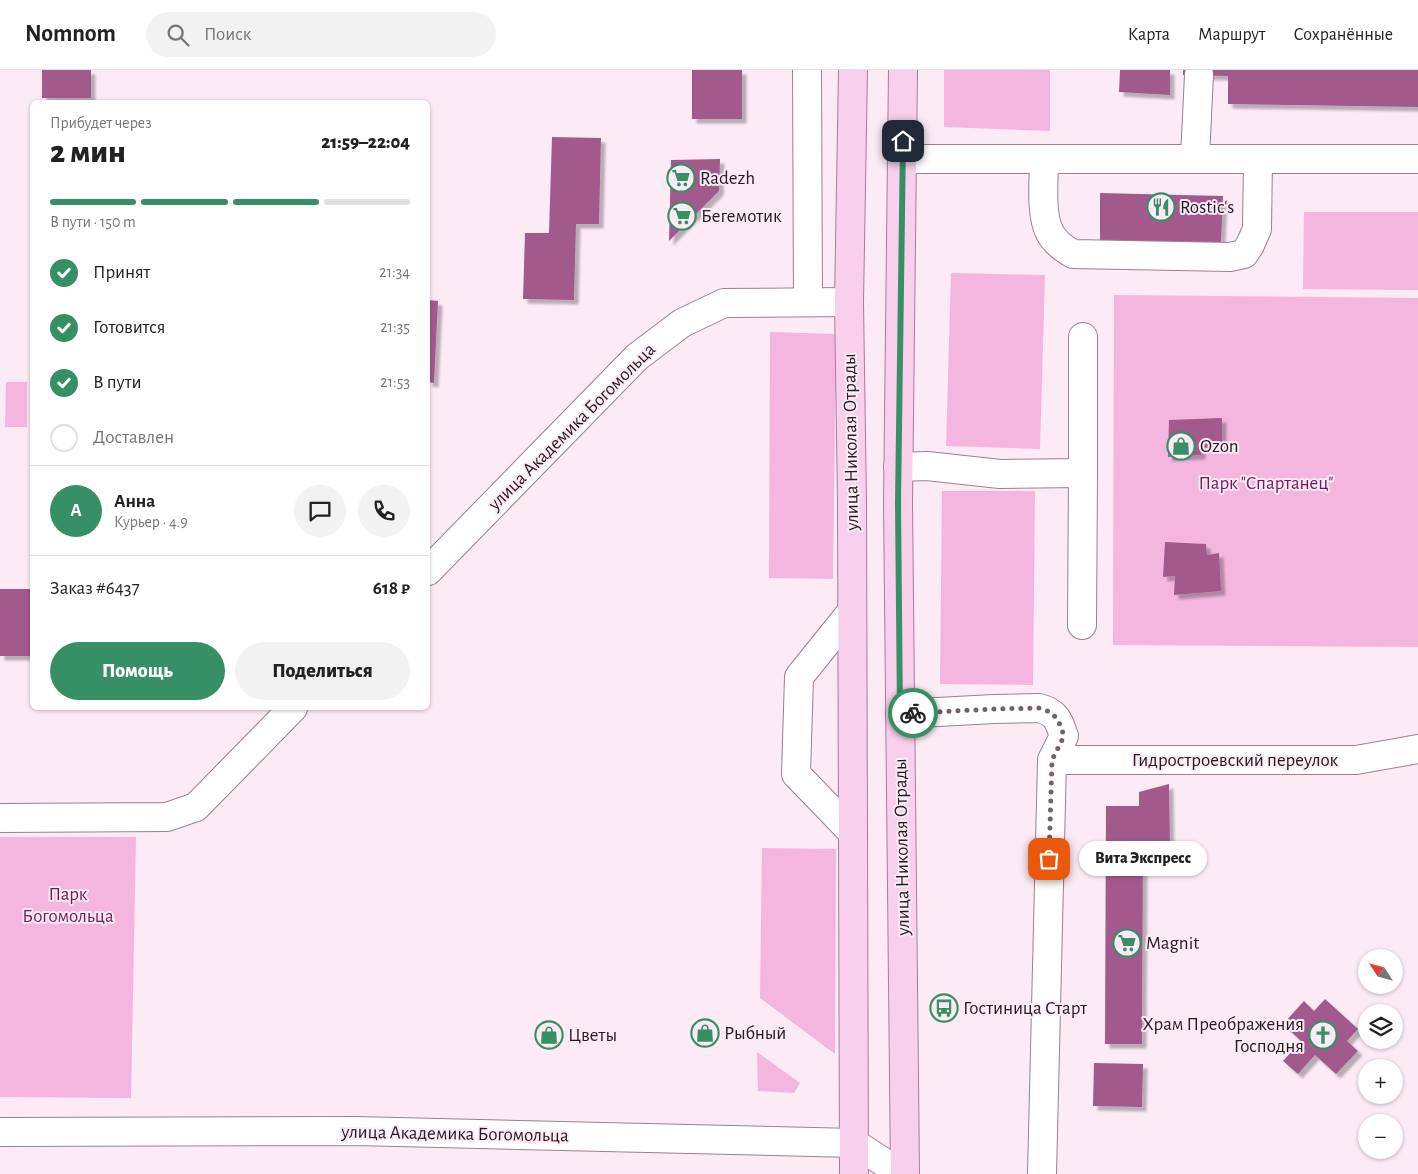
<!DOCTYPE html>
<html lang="ru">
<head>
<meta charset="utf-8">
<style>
	:root { --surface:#fff; --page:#f2f2f2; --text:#222; --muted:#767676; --line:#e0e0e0; --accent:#379065 }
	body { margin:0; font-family:"Alegreya Sans",sans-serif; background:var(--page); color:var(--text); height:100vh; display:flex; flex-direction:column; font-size:19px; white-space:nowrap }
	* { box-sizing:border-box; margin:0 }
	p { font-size:16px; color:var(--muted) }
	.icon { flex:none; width:28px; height:28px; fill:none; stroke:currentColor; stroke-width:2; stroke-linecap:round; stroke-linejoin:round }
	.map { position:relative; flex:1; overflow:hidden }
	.panel { position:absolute; left:30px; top:30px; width:400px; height:610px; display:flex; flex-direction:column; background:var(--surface); border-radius:8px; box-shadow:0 1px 4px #0004 }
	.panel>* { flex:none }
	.needle { width:32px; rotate:306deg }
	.buttons { position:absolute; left:1358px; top:879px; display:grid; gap:10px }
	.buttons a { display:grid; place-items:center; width:45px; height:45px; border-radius:50%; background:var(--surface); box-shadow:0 1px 4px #0004; font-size:25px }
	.pin { position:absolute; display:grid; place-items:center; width:42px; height:42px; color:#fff; margin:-21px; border-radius:10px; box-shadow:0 2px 8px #0006 }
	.courier { position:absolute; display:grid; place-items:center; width:50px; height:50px; margin:-25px; border:4px solid #379065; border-radius:50%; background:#fff; color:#222; box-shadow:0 1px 6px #0007 }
	.bubble { position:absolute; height:35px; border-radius:18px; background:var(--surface); box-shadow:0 1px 4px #0004; font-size:16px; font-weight:800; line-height:35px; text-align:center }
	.summary em { font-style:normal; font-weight:800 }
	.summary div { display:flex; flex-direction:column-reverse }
	.summary { display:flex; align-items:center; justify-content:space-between; height:85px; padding:0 20px }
	h1 { font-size:32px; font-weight:800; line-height:38px }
	.bar { display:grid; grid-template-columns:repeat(4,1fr); gap:8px 5px; align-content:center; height:60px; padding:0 20px }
	.bar i { height:6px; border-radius:4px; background:var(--line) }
	.bar .current { background:var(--accent) }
	.bar p { grid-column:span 4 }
	.line { display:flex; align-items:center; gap:12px; padding:0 20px; border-top:1px solid var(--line) }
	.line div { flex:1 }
	.round { display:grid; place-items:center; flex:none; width:52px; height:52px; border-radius:26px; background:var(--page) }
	ol { padding:0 20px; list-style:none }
	li { display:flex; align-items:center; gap:15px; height:55px }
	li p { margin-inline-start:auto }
	li .icon { padding:5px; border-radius:50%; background:var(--accent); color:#fff; stroke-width:4 }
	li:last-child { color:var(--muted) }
	li i { width:28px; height:28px; border:2px solid var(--line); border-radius:50% }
	.button { display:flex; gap:10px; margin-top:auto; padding:10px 20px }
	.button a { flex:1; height:58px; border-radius:30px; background:var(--accent); color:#fff; font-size:20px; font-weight:800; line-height:58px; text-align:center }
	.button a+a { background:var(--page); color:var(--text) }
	header { display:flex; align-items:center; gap:30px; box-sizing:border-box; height:70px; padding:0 25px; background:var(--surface); border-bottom:1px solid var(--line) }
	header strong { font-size:24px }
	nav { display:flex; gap:28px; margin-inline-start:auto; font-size:18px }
	.search { width:350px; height:45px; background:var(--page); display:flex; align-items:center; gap:12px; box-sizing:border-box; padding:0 18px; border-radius:28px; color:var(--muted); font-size:19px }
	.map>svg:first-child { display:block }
	.green { fill:#f4b6df }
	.building { fill:#a25a8c; filter:url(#shadow) }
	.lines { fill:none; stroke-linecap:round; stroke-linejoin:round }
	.minor-casing { stroke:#9b8091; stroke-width:30 }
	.major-casing { stroke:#ab7c9c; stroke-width:30 }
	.minor { stroke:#fff; stroke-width:28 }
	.major { stroke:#f8d0eb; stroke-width:28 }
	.done { stroke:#70636b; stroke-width:5; stroke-dasharray:0 9 }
	.route { stroke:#379065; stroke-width:6 }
	.labels { text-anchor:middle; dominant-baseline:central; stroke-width:4; stroke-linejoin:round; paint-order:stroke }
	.poi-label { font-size:19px; fill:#241a21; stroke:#fceaf5; text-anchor:start }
	.street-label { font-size:19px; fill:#241a21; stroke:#fceaf5 }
	.park-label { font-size:19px; fill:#71175c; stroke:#fceaf5 }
</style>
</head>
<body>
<header>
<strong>Nomnom</strong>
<div class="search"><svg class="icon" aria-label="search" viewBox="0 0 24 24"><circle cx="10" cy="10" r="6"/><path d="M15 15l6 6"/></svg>Поиск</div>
<nav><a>Карта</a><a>Маршрут</a><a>Сохранённые</a></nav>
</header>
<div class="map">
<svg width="1418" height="1104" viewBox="0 0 1418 1104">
	<defs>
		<filter id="shadow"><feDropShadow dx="4.5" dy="4.5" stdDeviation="1" flood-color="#0004"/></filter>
	</defs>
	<rect width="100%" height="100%" fill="#fceaf5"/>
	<!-- green -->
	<g class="green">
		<polygon points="944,0 1050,0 1050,61 944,57"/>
		<polygon points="1304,142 1418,142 1418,220 1303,219"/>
		<polygon points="951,203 1045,205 1040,379 946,376"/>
		<polygon points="1114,225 1418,228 1418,577 1113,575"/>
		<polygon points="770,262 836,264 833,509 769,508"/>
		<polygon points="6,312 27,312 27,357 5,357"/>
		<polygon points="942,421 1035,421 1033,615 940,614"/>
		<polygon points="0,767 136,767 131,1028 0,1027"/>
		<polygon points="762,778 836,779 835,984 760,928"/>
		<polygon points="757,982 800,1013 794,1023 758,1021"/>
	</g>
	<!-- building -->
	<g class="building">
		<rect x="42" y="0" width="49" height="28"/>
		<rect x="692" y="0" width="50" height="49"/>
		<polygon points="1120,0 1170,0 1170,25 1119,22"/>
		<polygon points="1183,0 1418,0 1418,37 1228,34 1228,6 1183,5"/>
		<polygon points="552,67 601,68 599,154 576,154 574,230 523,229 525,163 549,163"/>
		<polygon points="720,89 719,121 669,171 671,90"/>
		<polygon points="1100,123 1223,126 1221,172 1100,171"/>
		<polygon points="428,230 438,231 434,313 428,312"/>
		<polygon points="1222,348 1222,376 1201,378 1201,385 1168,387 1169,350"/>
		<polygon points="1165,472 1206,474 1207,485 1219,483 1221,521 1174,525 1175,506 1163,507"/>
		<rect x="0" y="519" width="32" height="67"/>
		<polygon points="1169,714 1170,778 1143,778 1142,974 1105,974 1106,736 1139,736 1139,722"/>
		<polygon points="1325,929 1358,959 1347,971 1358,981 1336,1004 1315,985 1298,1004 1283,991 1301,971 1283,954 1304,931 1314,941"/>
		<polygon points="1094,993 1143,994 1142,1037 1093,1036"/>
	</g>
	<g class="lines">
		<!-- minor casing -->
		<g class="minor-casing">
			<g id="minor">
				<polyline points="807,0 808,231"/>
				<polyline points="1195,88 1199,5"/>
				<polyline points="903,89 1418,89"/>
				<path d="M1044,89C1044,111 1040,144 1050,163C1055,172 1064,179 1073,184L1230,187L1244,184L1250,175L1257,159L1258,89"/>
				<polyline points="898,397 927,396 1000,404 1083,403 1083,267"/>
				<polyline points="428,501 637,287 682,253 724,233 849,232"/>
				<polyline points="852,541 799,607 796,704 853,763"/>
				<polyline points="1082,555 1083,403"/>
				<path d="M900,644L994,639L1039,638C1056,642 1059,651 1064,666L1052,690L1042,1104"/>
				<polyline points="1052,690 1356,690 1418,679"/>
				<polyline points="0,748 167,747 196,737 293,638"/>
				<polyline points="0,1062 356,1061 854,1073 902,1104"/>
			</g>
		</g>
		<!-- major casing -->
		<g class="major-casing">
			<g id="major">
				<polyline points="853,0 849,232 852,432 854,1104"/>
				<polyline points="903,0 898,433 905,1104"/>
			</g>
		</g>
		<!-- minor -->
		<use href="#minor" class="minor"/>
		<!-- major -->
		<use href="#major" class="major"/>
	</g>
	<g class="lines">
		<!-- done -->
		<path class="done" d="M913,643L994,639L1039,638C1056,642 1059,651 1064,666L1052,690L1049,789"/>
		<!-- route -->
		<polyline class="route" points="903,71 898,433 900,644 913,643"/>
	</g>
	<!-- icons -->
	<defs>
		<g id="supermarket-ring" transform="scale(1.4375)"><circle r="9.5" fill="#fceaf5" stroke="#379065" stroke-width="1.5"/><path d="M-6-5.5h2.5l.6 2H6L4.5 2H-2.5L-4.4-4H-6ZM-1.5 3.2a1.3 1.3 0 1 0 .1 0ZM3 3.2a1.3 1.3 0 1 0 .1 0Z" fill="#379065"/></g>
		<g id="restaurant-ring" transform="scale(1.4375)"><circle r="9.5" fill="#fceaf5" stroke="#379065" stroke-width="1.5"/><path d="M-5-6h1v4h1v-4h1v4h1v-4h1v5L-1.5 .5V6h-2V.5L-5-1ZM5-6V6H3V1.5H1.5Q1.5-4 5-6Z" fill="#379065"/></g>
		<g id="shop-ring" transform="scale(1.4375)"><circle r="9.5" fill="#fceaf5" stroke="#379065" stroke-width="1.5"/><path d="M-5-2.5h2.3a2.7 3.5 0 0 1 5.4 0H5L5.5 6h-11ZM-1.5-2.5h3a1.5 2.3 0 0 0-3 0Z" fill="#379065"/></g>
		<g id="bus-ring" transform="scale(1.4375)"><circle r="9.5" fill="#fceaf5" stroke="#379065" stroke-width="1.5"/><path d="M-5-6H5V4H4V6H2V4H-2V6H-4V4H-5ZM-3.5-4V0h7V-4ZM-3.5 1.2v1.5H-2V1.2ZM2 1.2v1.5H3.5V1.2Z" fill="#379065"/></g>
		<g id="church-ring" transform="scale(1.4375)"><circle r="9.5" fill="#fceaf5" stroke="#379065" stroke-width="1.5"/><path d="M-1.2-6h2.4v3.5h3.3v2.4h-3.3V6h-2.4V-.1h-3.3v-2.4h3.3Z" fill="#379065"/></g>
	</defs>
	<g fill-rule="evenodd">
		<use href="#supermarket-ring" x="681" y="108"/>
		<use href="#restaurant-ring" x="1161" y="137"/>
		<use href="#supermarket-ring" x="682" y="146"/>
		<use href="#shop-ring" x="1181" y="376"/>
		<use href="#supermarket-ring" x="1127" y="873"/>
		<use href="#bus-ring" x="944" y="938"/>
		<use href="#shop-ring" x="705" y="963"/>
		<use href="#shop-ring" x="549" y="965"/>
		<use href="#church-ring" x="1323" y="965"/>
	</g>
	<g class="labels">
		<!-- poi labels -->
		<g class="poi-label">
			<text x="700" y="108">Radezh</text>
			<text x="1180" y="137">Rostic's</text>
			<text x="701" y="146">Бегемотик</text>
			<text x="1200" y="376">Ozon</text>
			<text x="1146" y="873">Magnit</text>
			<text x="963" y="938">Гостиница Старт</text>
			<text x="1304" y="954" text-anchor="end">Храм Преображения<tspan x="1304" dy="22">Господня</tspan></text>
			<text x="724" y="963">Рыбный</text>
			<text x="568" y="965">Цветы</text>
		</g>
		<!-- street labels -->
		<g class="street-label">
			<text transform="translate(572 357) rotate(-45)">улица Академика Богомольца</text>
			<text transform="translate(851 372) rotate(-91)">улица Николая Отрады</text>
			<text x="1235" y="690">Гидростроевский переулок</text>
			<text transform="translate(902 777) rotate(-91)">улица Николая Отрады</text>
			<text transform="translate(455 1064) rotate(1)">улица Академика Богомольца</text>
		</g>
		<!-- park labels -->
		<g class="park-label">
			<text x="1266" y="413">Парк "Спартанец"</text>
			<text x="68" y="824">Парк<tspan x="68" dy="22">Богомольца</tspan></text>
		</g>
	</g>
</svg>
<div class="buttons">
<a><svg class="needle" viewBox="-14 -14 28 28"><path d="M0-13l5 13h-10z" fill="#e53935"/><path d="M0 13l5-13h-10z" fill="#767676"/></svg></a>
<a><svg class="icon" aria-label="layers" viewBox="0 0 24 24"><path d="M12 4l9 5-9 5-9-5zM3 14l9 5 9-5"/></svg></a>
<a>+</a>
<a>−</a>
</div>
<div class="pin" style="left:1049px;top:789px;background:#ea580c"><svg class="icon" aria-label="bag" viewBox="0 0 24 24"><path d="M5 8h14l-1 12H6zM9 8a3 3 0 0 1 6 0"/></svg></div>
<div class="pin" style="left:903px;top:71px;background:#1f2937"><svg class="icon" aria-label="home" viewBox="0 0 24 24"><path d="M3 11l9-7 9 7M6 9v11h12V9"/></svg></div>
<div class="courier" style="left:913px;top:643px"><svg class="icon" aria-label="bike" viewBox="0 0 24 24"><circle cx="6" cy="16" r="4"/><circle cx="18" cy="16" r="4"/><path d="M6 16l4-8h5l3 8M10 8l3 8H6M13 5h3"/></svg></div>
<div class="bubble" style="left:1079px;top:771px;width:128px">Вита Экспресс</div>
<section class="panel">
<div class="summary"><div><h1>2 мин</h1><p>Прибудет через</p></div><em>21:59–22:04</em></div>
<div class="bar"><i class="current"></i><i class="current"></i><i class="current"></i><i></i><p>В пути · 150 m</p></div>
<ol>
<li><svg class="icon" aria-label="check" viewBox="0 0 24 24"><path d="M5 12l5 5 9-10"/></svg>Принят<p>21:34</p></li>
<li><svg class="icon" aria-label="check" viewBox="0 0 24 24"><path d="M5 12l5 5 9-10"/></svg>Готовится<p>21:35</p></li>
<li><svg class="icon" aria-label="check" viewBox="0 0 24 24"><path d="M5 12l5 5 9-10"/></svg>В пути<p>21:53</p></li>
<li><i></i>Доставлен</li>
</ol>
<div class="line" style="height:90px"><b class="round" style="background:var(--accent);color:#fff">А</b><div><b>Анна</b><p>Курьер · 4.9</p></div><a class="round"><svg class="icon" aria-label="chat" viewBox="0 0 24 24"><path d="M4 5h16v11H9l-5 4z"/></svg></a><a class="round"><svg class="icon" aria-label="phone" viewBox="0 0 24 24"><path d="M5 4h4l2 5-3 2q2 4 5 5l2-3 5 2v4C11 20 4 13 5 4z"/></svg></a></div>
<div class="line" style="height:65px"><div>Заказ #6437</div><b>618 ₽</b></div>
<div class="button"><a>Помощь</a><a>Поделиться</a></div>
</section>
</div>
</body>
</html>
